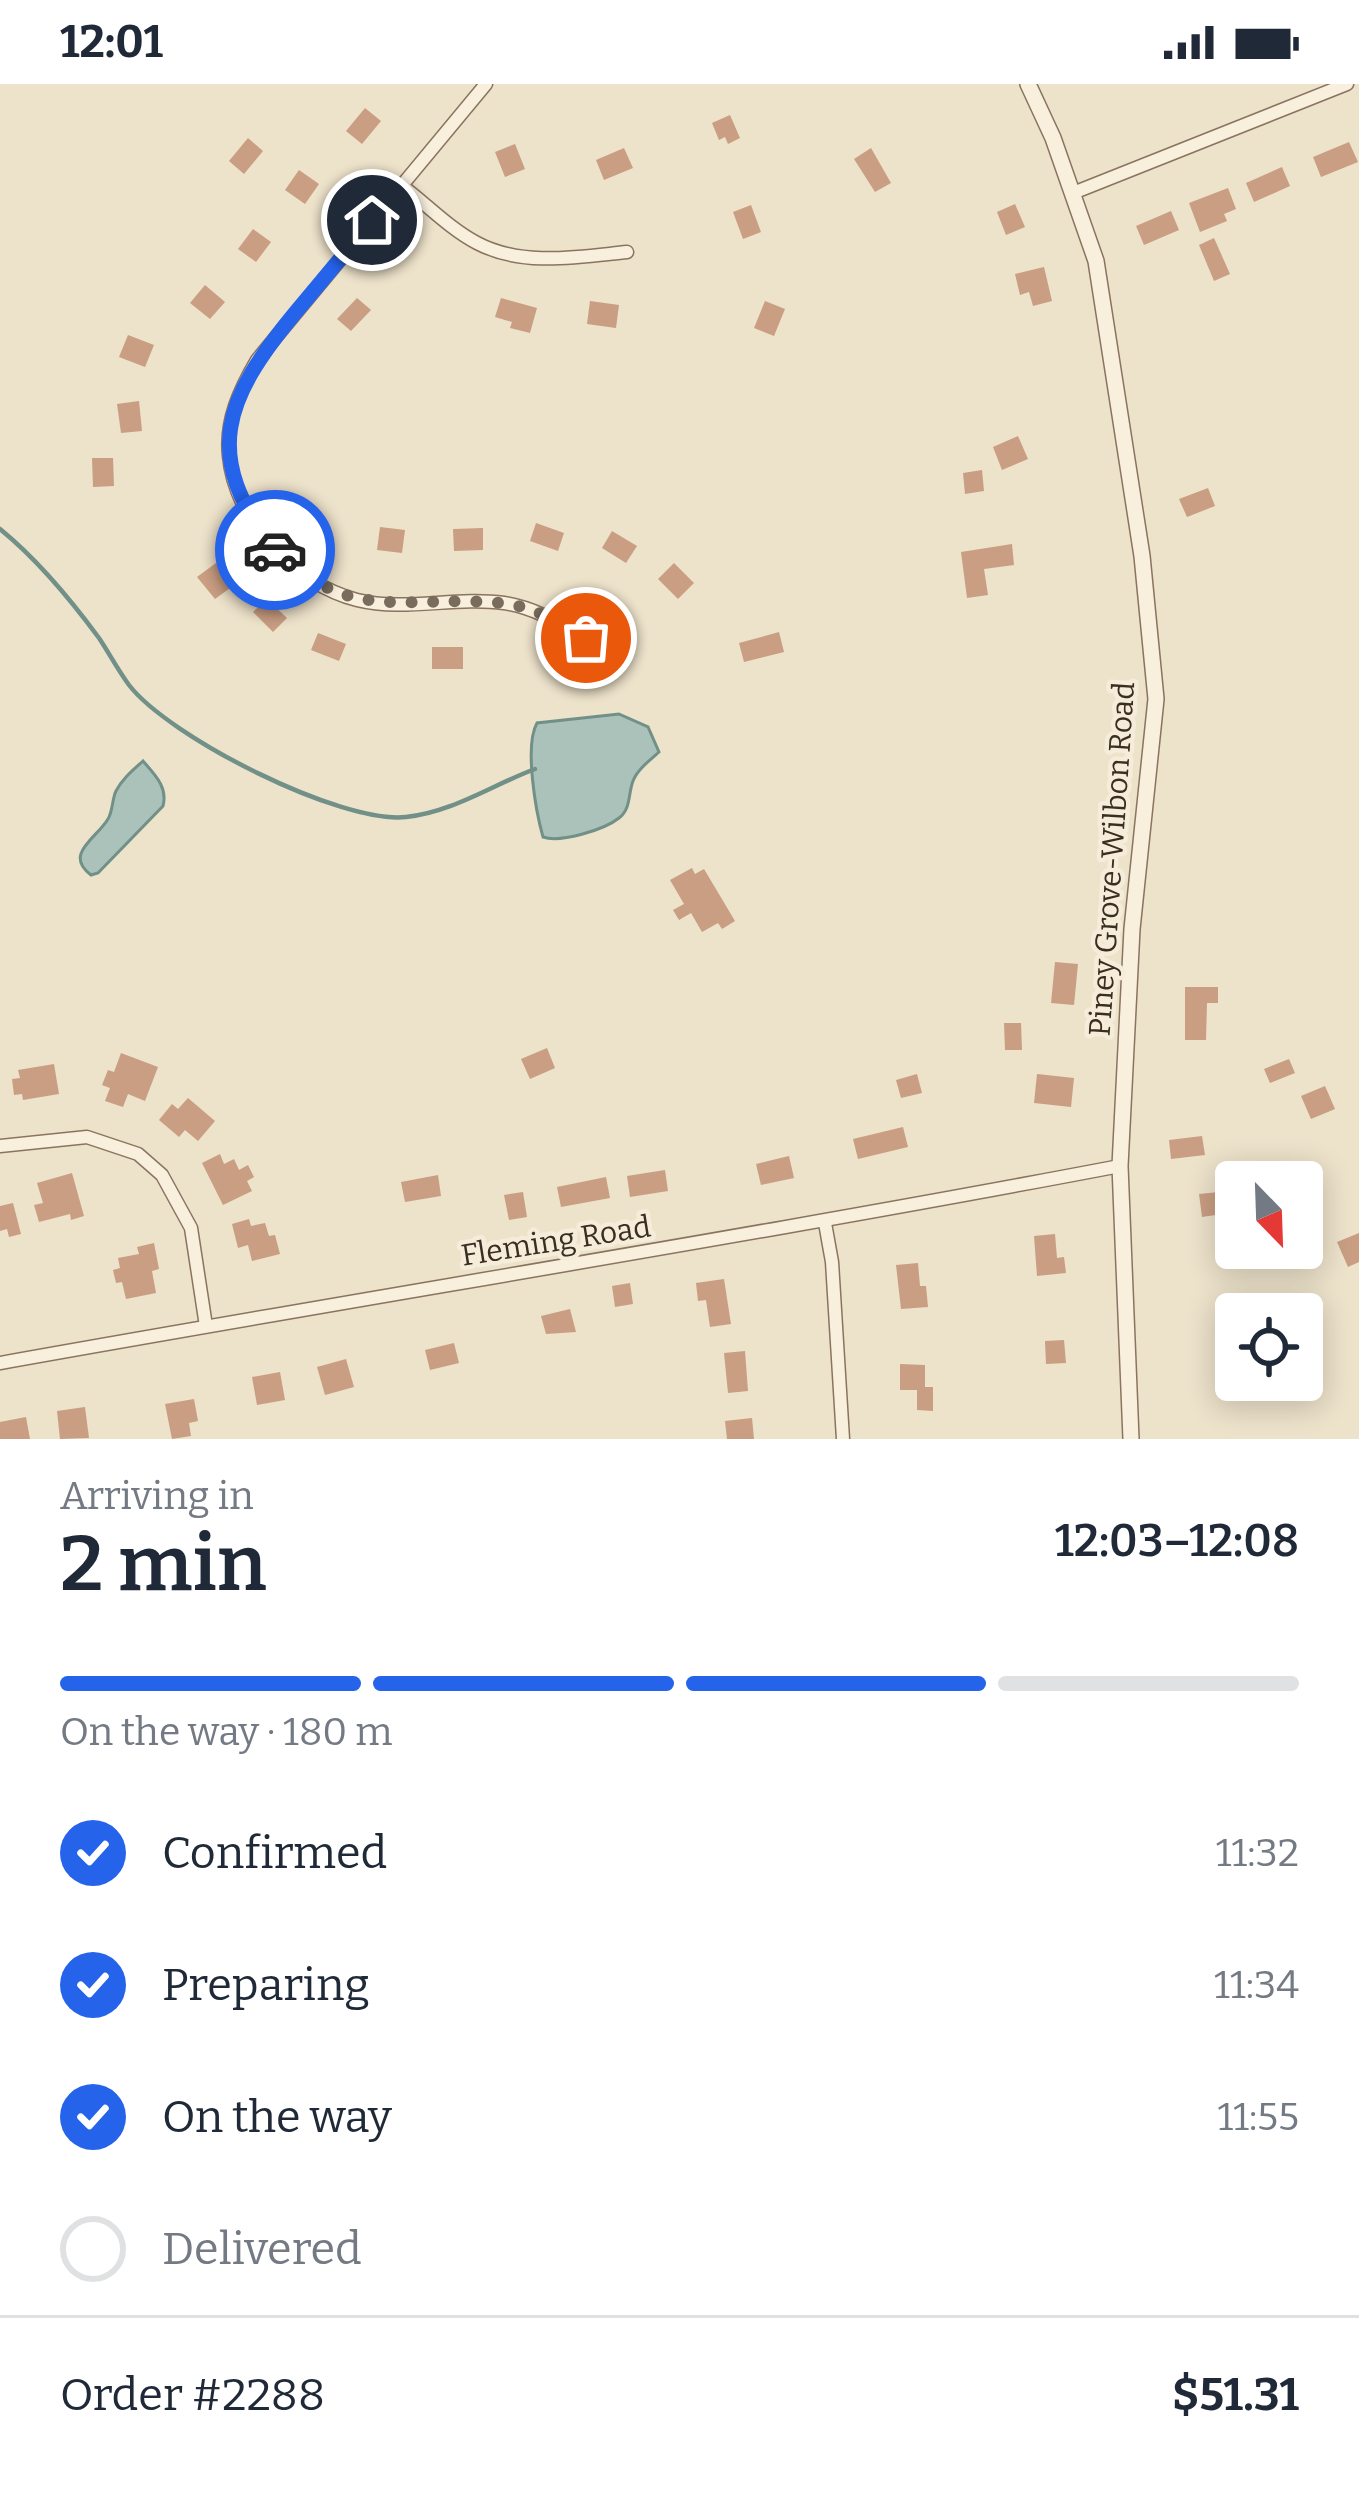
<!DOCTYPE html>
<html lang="en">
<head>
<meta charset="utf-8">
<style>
	:root { --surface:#fff; --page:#f2f2f3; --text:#1f2937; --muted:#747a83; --line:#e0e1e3; --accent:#2563eb }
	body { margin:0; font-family:Bitter,serif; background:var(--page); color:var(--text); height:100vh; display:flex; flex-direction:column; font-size:45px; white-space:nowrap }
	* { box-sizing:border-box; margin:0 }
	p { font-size:39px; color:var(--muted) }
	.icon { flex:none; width:66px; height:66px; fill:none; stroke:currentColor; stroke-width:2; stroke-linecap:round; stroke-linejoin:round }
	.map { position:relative; height:1355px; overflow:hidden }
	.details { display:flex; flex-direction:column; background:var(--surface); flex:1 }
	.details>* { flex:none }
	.needle { width:78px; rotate:157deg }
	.tools { position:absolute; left:1215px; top:1077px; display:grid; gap:24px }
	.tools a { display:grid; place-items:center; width:108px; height:108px; border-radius:12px; background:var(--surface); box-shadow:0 6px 30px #0003; font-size:60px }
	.pin { position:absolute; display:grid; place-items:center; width:102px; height:102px; color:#fff; margin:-51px; border:6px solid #fff; border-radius:50%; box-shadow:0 3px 12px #0007 }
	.courier { position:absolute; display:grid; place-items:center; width:120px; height:120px; margin:-60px; border:9px solid #2563eb; border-radius:50%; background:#fff; color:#222; box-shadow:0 3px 15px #0007 }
	.overview em { font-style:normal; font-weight:600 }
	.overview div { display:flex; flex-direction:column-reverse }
	.overview { display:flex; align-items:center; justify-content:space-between; height:204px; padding:0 60px }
	h1 { font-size:78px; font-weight:600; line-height:90px }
	.bar { display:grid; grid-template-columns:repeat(4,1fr); gap:18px 12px; align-content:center; height:144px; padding:0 60px }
	.bar i { height:15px; border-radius:9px; background:var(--line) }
	.bar .on { background:var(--accent) }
	.bar p { grid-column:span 4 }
	.line { display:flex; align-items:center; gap:30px; padding:0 60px; border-top:3px solid var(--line) }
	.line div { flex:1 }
	ol { padding:0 60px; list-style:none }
	li { display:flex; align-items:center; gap:36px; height:132px }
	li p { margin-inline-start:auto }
	li .icon { padding:12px; border-radius:50%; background:var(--accent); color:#fff; stroke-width:4 }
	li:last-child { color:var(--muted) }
	li i { width:66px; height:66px; border:6px solid var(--line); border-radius:50% }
	.status { display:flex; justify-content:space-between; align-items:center; height:84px; padding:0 60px; background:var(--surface); direction:ltr }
	.status svg { height:33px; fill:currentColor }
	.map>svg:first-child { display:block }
	.water { fill:#aac2ba; stroke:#719088; stroke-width:3 }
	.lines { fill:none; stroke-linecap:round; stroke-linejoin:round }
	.stream { stroke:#719088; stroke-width:4.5 }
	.building { fill:#c99e82 }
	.minor-casing { stroke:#89745f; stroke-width:15 }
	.tertiary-casing { stroke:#89745f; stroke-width:18 }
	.minor { stroke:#f8efdd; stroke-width:12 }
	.tertiary { stroke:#f8efdd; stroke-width:15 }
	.done { stroke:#796c5c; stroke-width:12; stroke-dasharray:0 21.6 }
	.route { stroke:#2563eb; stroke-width:15 }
	.labels { text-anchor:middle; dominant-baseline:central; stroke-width:9; stroke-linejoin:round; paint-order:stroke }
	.street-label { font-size:30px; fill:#3a2d21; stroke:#f5ecd9 }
</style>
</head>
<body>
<div class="status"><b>12:01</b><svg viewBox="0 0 49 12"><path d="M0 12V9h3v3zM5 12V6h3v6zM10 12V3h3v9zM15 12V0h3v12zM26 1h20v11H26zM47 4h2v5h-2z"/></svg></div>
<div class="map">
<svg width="1359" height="1355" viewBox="0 0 1359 1355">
	<rect width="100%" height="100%" fill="#ede2ca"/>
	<!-- water -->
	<g class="water">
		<path d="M619,630L648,643L659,668C650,676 637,686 633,697C628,710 631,725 619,734C604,746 560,759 543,753C536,728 524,662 537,639Z"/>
		<path d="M143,677C155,691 168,703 163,722L98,789L91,791C63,770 97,754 108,735C113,727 112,715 116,707C122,695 133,686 143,677Z"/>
	</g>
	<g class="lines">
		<!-- stream -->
		<path class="stream" d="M0,445C37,475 71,516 99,554C109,569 118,586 129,601C169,653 340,740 406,733C453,728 492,701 535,685"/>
	</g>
	<!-- building -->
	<g class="building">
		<polygon points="365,24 381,37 362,60 346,47"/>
		<polygon points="730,31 740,54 728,60 725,53 719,56 712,39"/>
		<polygon points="248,54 263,67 244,90 229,77"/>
		<polygon points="1349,58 1358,78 1321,93 1313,73"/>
		<polygon points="515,60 525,85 505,93 495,68"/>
		<polygon points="624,64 633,84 604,96 596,76"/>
		<polygon points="871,64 891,99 875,108 854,75"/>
		<polygon points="1282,83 1290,102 1254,118 1246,99"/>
		<polygon points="299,86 319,100 305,120 285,106"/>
		<polygon points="1228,104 1236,125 1224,130 1227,137 1200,148 1189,119"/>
		<polygon points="1015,120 1025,143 1006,151 997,128"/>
		<polygon points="751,121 761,148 743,155 733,128"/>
		<polygon points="1171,127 1179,146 1144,161 1136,142"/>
		<polygon points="253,145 271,158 256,178 238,165"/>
		<polygon points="1214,154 1230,190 1214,197 1199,161"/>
		<polygon points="1044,183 1052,217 1033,222 1029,208 1020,211 1015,190"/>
		<polygon points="205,201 225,218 210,235 190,219"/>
		<polygon points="357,214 371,226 351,247 337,235"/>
		<polygon points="501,214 537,224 530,249 510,244 512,238 495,233"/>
		<polygon points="590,217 619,221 616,244 587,240"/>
		<polygon points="765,217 785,225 774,252 754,244"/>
		<polygon points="128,251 154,261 145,283 119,273"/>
		<polygon points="139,317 142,347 121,349 117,320"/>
		<polygon points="1018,352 1028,375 1002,386 993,363"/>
		<polygon points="92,374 113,374 114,402 93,403"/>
		<polygon points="982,386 984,407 965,410 963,389"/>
		<polygon points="1208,404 1215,422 1187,433 1179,415"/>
		<polygon points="536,439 564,449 558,467 530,457"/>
		<polygon points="380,443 405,446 402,469 377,466"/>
		<polygon points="483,444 483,466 454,467 453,445"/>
		<polygon points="612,447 637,462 626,479 602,464"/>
		<polygon points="1012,460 1014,481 984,485 988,511 967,514 961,468"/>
		<polygon points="216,479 233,502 215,515 197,493"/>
		<polygon points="674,479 694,499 678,515 658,495"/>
		<polygon points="267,515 287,534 273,548 253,528"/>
		<polygon points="779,548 784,568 744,578 739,559"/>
		<polygon points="318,549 346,560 339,577 311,566"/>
		<rect x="432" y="563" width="31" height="22"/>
		<polygon points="692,784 695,790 704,785 735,837 722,845 718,839 702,848 691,829 679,836 673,826 684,820 670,796"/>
		<polygon points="1055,878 1078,880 1074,921 1051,919"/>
		<polygon points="1185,903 1218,903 1218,919 1207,919 1206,956 1185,956"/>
		<polygon points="1004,939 1021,939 1022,966 1005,966"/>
		<polygon points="547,964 555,984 530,995 521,975"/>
		<polygon points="121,969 158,983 145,1017 128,1010 123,1023 105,1017 110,1004 102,1001 108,986 114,988"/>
		<polygon points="1289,975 1295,989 1270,999 1264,985"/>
		<polygon points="54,980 59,1010 23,1016 22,1010 14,1011 12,995 20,994 18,986"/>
		<polygon points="917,990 922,1009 901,1014 896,996"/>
		<polygon points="1037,990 1074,994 1071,1023 1034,1019"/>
		<polygon points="1325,1002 1335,1025 1311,1035 1301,1012"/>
		<polygon points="188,1014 215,1037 198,1057 185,1046 179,1053 159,1036 172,1020 178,1025"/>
		<polygon points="903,1043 908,1063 858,1075 853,1055"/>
		<polygon points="1202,1052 1205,1071 1171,1075 1169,1056"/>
		<polygon points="220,1070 224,1080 234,1075 239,1086 248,1081 254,1093 247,1097 252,1107 223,1121 202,1079"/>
		<polygon points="789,1072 794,1094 761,1101 756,1080"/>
		<polygon points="665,1086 668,1107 630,1113 627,1092"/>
		<polygon points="72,1089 84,1132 71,1136 70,1130 39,1138 34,1121 43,1119 37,1099"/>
		<polygon points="438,1091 441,1112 405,1118 401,1098"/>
		<polygon points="606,1093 610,1114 561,1123 557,1103"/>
		<polygon points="523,1108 527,1133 509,1136 504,1111"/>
		<polygon points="1219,1108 1221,1117 1236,1115 1236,1128 1202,1133 1199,1110"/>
		<polygon points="13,1119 21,1150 9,1153 7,1145 0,1147 0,1122"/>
		<polygon points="249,1135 251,1142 265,1139 269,1152 275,1151 280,1170 252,1177 248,1161 238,1164 232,1140"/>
		<polygon points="1359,1149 1359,1178 1348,1183 1337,1158"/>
		<polygon points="1055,1150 1057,1174 1064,1173 1066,1189 1037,1192 1034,1152"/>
		<polygon points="154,1159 159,1185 152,1187 156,1209 126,1215 122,1198 116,1199 113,1186 120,1184 118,1174 139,1170 137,1163"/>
		<polygon points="918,1179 920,1202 926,1202 928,1223 901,1225 896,1181"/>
		<polygon points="724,1195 731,1240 710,1243 706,1216 698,1217 696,1199"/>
		<polygon points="630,1199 633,1220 615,1223 612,1202"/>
		<polygon points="570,1225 576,1248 546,1250 541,1232"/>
		<polygon points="1064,1256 1066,1279 1046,1280 1045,1257"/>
		<polygon points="454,1259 459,1279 430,1286 425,1266"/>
		<polygon points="745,1267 748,1307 728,1309 724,1269"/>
		<polygon points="346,1275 354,1303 325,1311 317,1283"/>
		<polygon points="900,1280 925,1281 925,1303 933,1303 933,1327 917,1326 917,1306 900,1306"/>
		<polygon points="280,1288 285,1316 257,1321 252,1293"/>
		<polygon points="194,1315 198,1337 189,1339 191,1352 172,1355 165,1320"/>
		<polygon points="85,1323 89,1354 60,1355 57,1327"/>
		<polygon points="26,1333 30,1355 0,1355 0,1338"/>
		<polygon points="752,1334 754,1355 727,1355 725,1337"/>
	</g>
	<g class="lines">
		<!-- minor casing -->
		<g class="minor-casing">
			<g id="minor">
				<path d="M486,0L257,276C240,305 225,337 229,372C235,437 294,500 357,516C405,528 455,512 504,519C536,524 561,540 588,555"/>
				<path d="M401,101C425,119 450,145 477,159C522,183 578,173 627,168"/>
				<polyline points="1073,109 1347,0"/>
				<polyline points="0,1062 87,1053 138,1070 162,1091 191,1144 206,1242"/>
				<polyline points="825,1139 832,1178 843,1355"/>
				<path d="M0,1279C373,1212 747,1153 1120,1082"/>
			</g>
		</g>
		<!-- tertiary casing -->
		<g class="tertiary-casing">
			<polyline id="tertiary" points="1028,0 1053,54 1096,177 1142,472 1156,615 1132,845 1120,1082 1131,1355"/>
		</g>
		<!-- minor -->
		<use href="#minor" class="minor"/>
		<!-- tertiary -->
		<use href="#tertiary" class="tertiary"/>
	</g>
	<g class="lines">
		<!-- done -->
		<path class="done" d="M275,466C353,542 408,510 501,519C533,522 558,538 586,554"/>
		<!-- route -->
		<path class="route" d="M275,466C200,371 225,314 295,229C321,198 347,167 372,136"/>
	</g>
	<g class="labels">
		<!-- street labels -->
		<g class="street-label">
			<text transform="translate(1112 775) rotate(-86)">Piney Grove-Wilbon Road</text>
			<text transform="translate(556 1157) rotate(-9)">Fleming Road</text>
		</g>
	</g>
</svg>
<div class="tools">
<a><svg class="needle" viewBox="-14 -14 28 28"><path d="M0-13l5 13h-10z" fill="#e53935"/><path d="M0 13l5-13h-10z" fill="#747a83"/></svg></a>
<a><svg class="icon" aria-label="locate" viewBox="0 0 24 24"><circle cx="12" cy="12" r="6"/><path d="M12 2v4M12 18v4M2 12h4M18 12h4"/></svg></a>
</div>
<div class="pin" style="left:586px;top:554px;background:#ea580c"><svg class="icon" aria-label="bag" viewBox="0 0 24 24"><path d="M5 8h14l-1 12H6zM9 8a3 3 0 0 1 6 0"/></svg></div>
<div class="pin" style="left:372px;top:136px;background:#1f2937"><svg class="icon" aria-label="home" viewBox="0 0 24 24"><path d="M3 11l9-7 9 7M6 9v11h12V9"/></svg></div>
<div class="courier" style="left:275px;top:466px"><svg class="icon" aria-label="car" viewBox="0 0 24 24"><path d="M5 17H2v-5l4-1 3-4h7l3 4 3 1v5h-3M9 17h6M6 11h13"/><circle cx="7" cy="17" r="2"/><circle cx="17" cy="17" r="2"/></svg></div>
</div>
<section class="details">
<div class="overview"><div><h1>2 min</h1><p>Arriving in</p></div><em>12:03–12:08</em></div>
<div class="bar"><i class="on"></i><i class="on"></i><i class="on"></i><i></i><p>On the way · 180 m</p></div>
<ol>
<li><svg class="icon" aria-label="check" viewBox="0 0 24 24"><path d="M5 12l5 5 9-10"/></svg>Confirmed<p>11:32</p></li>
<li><svg class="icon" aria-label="check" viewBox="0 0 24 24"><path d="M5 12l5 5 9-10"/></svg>Preparing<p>11:34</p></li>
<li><svg class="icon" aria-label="check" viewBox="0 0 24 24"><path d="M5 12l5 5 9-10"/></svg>On the way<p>11:55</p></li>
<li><i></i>Delivered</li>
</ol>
<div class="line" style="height:156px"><div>Order #2288</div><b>$51.31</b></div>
</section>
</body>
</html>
